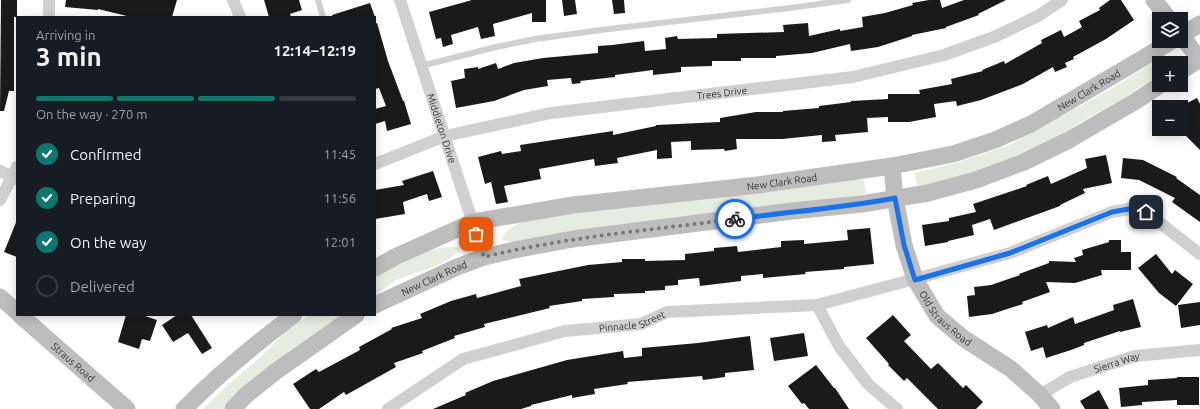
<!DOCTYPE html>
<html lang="en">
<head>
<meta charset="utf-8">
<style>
	:root { --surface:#171b24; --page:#242831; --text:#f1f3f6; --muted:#9ea1a6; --line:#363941; --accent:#0f766e }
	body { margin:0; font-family:Ubuntu,sans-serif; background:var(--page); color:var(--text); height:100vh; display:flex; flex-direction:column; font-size:15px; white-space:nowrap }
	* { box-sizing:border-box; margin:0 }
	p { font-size:13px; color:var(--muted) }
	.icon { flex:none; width:22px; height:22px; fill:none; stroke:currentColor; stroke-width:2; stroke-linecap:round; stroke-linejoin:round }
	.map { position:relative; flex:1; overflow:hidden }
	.panel { position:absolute; left:16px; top:16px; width:360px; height:300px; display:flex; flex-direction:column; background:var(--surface); border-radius:0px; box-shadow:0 2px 10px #0003 }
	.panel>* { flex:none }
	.fabs { position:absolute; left:1152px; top:12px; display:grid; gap:8px }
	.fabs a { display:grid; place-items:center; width:36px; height:36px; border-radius:0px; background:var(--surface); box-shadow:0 2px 10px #0003; font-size:20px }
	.pin { position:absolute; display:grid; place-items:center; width:34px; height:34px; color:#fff; margin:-17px; border-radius:8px; box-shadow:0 2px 6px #0006 }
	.courier { position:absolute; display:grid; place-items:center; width:40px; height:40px; margin:-20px; border:3px solid #1a73e8; border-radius:50%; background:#fff; color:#222; box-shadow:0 1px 5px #0007 }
	.head em { font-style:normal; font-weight:700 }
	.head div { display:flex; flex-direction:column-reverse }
	.head { display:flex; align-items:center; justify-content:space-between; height:68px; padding:0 20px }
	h1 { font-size:26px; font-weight:700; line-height:30px }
	.bar { display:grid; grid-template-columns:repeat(4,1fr); gap:6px 4px; align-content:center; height:48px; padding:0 20px }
	.bar i { height:5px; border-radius:3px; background:var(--line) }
	.bar .active { background:var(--accent) }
	.bar p { grid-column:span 4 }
	ol { padding:0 20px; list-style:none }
	li { display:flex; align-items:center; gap:12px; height:44px }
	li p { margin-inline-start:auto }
	li .icon { padding:4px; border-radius:50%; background:var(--accent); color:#fff; stroke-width:4 }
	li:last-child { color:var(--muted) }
	li i { width:22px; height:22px; border:2px solid var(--line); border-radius:50% }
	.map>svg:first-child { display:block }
	.grass { fill:#e6ecdf }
	.building { fill:#1a1a1a }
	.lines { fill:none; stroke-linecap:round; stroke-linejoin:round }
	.lane { stroke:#d0d0d0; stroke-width:6 }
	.street { stroke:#d0d0d0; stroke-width:12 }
	.secondary { stroke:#bdbdbd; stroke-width:17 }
	.done { stroke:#7a7a7a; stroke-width:4; stroke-dasharray:0 7.2 }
	.route { stroke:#1a73e8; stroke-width:5 }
	.labels { text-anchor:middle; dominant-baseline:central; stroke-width:4; stroke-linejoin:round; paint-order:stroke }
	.street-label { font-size:10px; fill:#333; stroke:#fff }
</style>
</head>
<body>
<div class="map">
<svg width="1200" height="409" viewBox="0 0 1200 409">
	<rect width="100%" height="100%" fill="#fff"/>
	<!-- grass -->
	<g class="grass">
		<polygon points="1165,55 1170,63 1159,63 1159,75 1122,99 1079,123 1055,140 1045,145 981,170 926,185 917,185 915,173 959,162 1007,146 1113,88"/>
		<path d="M856,179L864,180L866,193L856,197L514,242L503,240L502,238C511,220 540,218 559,215Z"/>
		<path d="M446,247H457L460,250C443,268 416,271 395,281C388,285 382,291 375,296V277C393,268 427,249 446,247Z"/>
		<polygon points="309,315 345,315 292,349 267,369 222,409 203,409 229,384 263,355 284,333"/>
	</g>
	<!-- building -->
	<g class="building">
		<polygon points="1,0 17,0 17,17 14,17 14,91 9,91 4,111 0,111"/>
		<polygon points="66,0 177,0 172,17 131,17 98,9 98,10 65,7"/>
		<polygon points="264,0 299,0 302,10 290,14 291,17 269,17"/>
		<polygon points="472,0 546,0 546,22 532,22 532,13 493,24 495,36 481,39 478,27 451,35 453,44 443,47 441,38 436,39 429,12"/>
		<polygon points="562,0 575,0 577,14 564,16"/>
		<polygon points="612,0 624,0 625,13 614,14"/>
		<polygon points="929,0 940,0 942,8 964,0 1006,0 978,14 979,15 946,27 946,28 912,35 912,36 878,47 851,51 850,44 812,53 776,56 776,58 741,58 741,61 712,61 712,66 681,67 681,72 653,75 653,70 615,75 615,77 580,81 581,83 572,84 571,78 547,80 548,86 524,90 494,101 456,108 451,81 465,78 464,69 478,67 478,69 496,63 498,69 514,63 543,58 598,53 598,46 612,45 644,41 645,51 666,49 665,38 677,36 678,39 717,38 717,34 784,32 783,25 808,23 809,36 840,29 840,31 863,27 862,17 885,13 913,5 912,3"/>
		<polygon points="1110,0 1121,0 1134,20 1106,39 1073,57 1074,59 1065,63 1067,67 1055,72 1053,67 1023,84 981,100 957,106 956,101 934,104 936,117 909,122 888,122 888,117 867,118 868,132 835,135 836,141 822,142 822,135 782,139 736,139 737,149 725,151 724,149 691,150 691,141 671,142 672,158 657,159 657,150 617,158 618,163 595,166 594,159 539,169 541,179 504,186 508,202 496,204 491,182 485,184 478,157 501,151 502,154 521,151 520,145 613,131 613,135 656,126 656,125 720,122 720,118 756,112 783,112 783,111 819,108 819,106 851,102 851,101 888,99 888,94 920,94 919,90 952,84 951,79 983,71 982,70 1004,61 1005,64 1042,43 1041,40 1061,30 1064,37 1082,27 1079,21 1100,10 1099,8"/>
		<polygon points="370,3 375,17 333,17 332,15"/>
		<polygon points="377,23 388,61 403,101 404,101 411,124 387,131 385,121 375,124 375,109 386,106 379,88 375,89 375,24"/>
		<polygon points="1197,98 1200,104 1200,150 1181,131 1181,106"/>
		<polygon points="1106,155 1112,183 1083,189 1085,193 1060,205 1060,206 994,230 990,219 972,225 974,235 948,241 948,242 925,246 922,225 949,221 949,218 976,212 973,204 1027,186 1026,185 1048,176 1051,184 1087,168 1085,159"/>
		<polygon points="1123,158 1143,160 1177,177 1176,178 1200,195 1200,222 1172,202 1175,198 1139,180 1121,178"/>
		<polygon points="433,171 442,197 429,201 427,194 403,202 405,214 375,219 375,190 404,185 402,181"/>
		<polygon points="17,220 17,257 4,252"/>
		<polygon points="870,228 874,264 844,267 844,269 805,272 806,274 763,278 763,274 741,276 741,281 700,286 699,278 678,280 678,285 665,286 665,290 645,291 645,293 614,294 614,297 582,299 582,301 549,306 550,308 484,324 485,327 454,336 455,338 422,351 423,353 394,363 396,367 346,395 344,392 319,409 310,409 293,384 316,369 319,372 360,350 359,347 392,329 391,328 422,318 420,314 451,301 476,294 477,298 521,286 519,279 588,265 622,262 622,259 645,259 645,261 685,260 685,254 714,251 714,248 737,246 738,252 781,247 781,241 804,240 804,244 848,240 847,230"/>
		<polygon points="1109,240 1121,240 1121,252 1131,252 1131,270 1101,270 1102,275 1075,283 1046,282 1050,292 1022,302 1023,304 992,314 969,317 967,296 975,295 974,287 991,285 1020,275 1019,274 1049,263 1049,261 1076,262 1074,258 1083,255 1082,250 1109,242"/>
		<polygon points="1156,254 1172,274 1175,270 1193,284 1176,306 1159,293 1138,268"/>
		<polygon points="1133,299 1141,327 1120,332 1120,331 1084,343 1084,345 1071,350 1046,358 1043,347 1031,351 1025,332 1047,325 1048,328 1073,317 1075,324 1114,310 1113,305"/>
		<polygon points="1200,302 1200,325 1181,328 1178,305"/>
		<polygon points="126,315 142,315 157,320 150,341 142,339 139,349 118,342"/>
		<polygon points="177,315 191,315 212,348 202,354 188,333 173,342 162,325"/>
		<polygon points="893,315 911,335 904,341 931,369 938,363 963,388 966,385 983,402 976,409 938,409 907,378 904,381 888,365 889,364 866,338"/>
		<polygon points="804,333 808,356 774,361 770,338"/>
		<polygon points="750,336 754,370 725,373 725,377 703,380 702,376 627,382 628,384 594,389 595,394 572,398 572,395 531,405 531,406 521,409 433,409 466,395 465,393 493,381 567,360 623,351 624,358 642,356 642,348 698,343"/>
		<polygon points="816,365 834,388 835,388 849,409 809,409 804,403 802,404 788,386"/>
		<polygon points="1177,377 1199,377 1199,405 1177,405 1177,400 1142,402 1142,405 1121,407 1119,388 1148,385 1148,380 1177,378"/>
		<polygon points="1099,390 1109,409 1085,409 1080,401"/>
	</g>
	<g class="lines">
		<!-- lane -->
		<g class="lane">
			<polyline points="318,0 323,17"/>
			<polyline points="421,66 496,47 535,39 609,29 790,8 848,0"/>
		</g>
		<!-- street -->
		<g class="street">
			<polyline points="49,0 49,17"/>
			<polyline points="233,0 240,17"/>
			<path id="s1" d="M400,0L484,257"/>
			<path id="s2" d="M375,164L445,136L551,113L853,77L944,55L994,37L1038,16L1062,0"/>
			<polyline points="0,171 17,179"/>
			<polyline points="0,200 17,167"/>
			<polyline points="817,305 839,346 868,384 897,409"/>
			<path id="s3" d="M1040,395L1070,377L1135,356L1200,350"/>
			<path id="s4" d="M388,409L463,359L565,331L641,324L667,312L817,305L915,279L1010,253L1112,212L1129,209L1146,212L1200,254"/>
		</g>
		<!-- secondary -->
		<g class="secondary">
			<polyline points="1154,0 1169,19"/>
			<polyline points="1181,35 1200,60"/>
			<polyline points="1181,36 1200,24"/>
			<polyline points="1181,71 1200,59"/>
			<path id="s5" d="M892,166L895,198L904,245L915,279L937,316L963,338L1011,369L1040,395L1052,409"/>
			<path id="s6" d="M375,268L397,256L473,222L573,205L758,185L892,166L953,154L995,140L1031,124L1172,41"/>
			<polyline points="0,297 17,312"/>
			<path id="s7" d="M375,305L457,267L484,257L514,250L573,239L792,211L862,204L928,193L976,180L1024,162L1069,140L1136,101L1160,85"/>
			<path id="s8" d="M20,315L127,409"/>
			<path d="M184,409C218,375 255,344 294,315"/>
			<polyline points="233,409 245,396 275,372 356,315"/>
		</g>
	</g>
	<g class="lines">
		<!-- done -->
		<path class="done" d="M476,234L484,257C566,237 651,230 735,219"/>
		<!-- route -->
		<path class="route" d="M735,219C788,212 842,208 895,198L904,245L915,280L1010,253L1112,212L1129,209L1146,212"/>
	</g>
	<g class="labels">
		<!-- street labels -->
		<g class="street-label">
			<text stroke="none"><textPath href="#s6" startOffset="744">New Clark Road</textPath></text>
			<text stroke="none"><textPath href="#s2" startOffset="356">Trees Drive</textPath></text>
			<text stroke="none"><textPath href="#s1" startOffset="135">Middleton Drive</textPath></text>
			<text stroke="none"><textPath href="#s6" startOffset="420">New Clark Road</textPath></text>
			<text stroke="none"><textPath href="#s7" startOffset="65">New Clark Road</textPath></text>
			<text stroke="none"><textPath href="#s5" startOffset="166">Old Straus Road</textPath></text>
			<text stroke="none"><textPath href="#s4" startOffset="264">Pinnacle Street</textPath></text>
			<text stroke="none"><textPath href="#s8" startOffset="71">Straus Road</textPath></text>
			<text stroke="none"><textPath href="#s3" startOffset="84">Sierra Way</textPath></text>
		</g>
	</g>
</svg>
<div class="fabs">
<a><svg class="icon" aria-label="layers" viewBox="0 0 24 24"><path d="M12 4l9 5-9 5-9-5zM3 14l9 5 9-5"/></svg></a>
<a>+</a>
<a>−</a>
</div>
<div class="pin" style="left:476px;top:234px;background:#ea580c"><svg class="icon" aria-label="bag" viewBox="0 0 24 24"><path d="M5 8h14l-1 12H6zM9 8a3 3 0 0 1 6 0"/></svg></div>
<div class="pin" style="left:1146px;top:212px;background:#1f2937"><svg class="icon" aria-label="home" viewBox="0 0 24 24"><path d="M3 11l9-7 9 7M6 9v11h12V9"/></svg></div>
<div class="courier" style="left:735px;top:219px"><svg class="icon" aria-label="bike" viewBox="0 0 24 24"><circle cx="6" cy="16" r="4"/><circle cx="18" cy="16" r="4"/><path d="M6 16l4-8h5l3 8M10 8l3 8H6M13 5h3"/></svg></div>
<section class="panel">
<div class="head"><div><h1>3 min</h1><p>Arriving in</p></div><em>12:14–12:19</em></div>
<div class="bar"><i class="active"></i><i class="active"></i><i class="active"></i><i></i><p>On the way · 270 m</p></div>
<ol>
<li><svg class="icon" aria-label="check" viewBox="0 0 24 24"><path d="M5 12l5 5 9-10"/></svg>Confirmed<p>11:45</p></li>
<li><svg class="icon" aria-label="check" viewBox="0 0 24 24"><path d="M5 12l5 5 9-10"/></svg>Preparing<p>11:56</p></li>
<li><svg class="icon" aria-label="check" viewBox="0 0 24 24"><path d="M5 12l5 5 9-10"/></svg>On the way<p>12:01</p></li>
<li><i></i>Delivered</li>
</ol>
</section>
</div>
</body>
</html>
